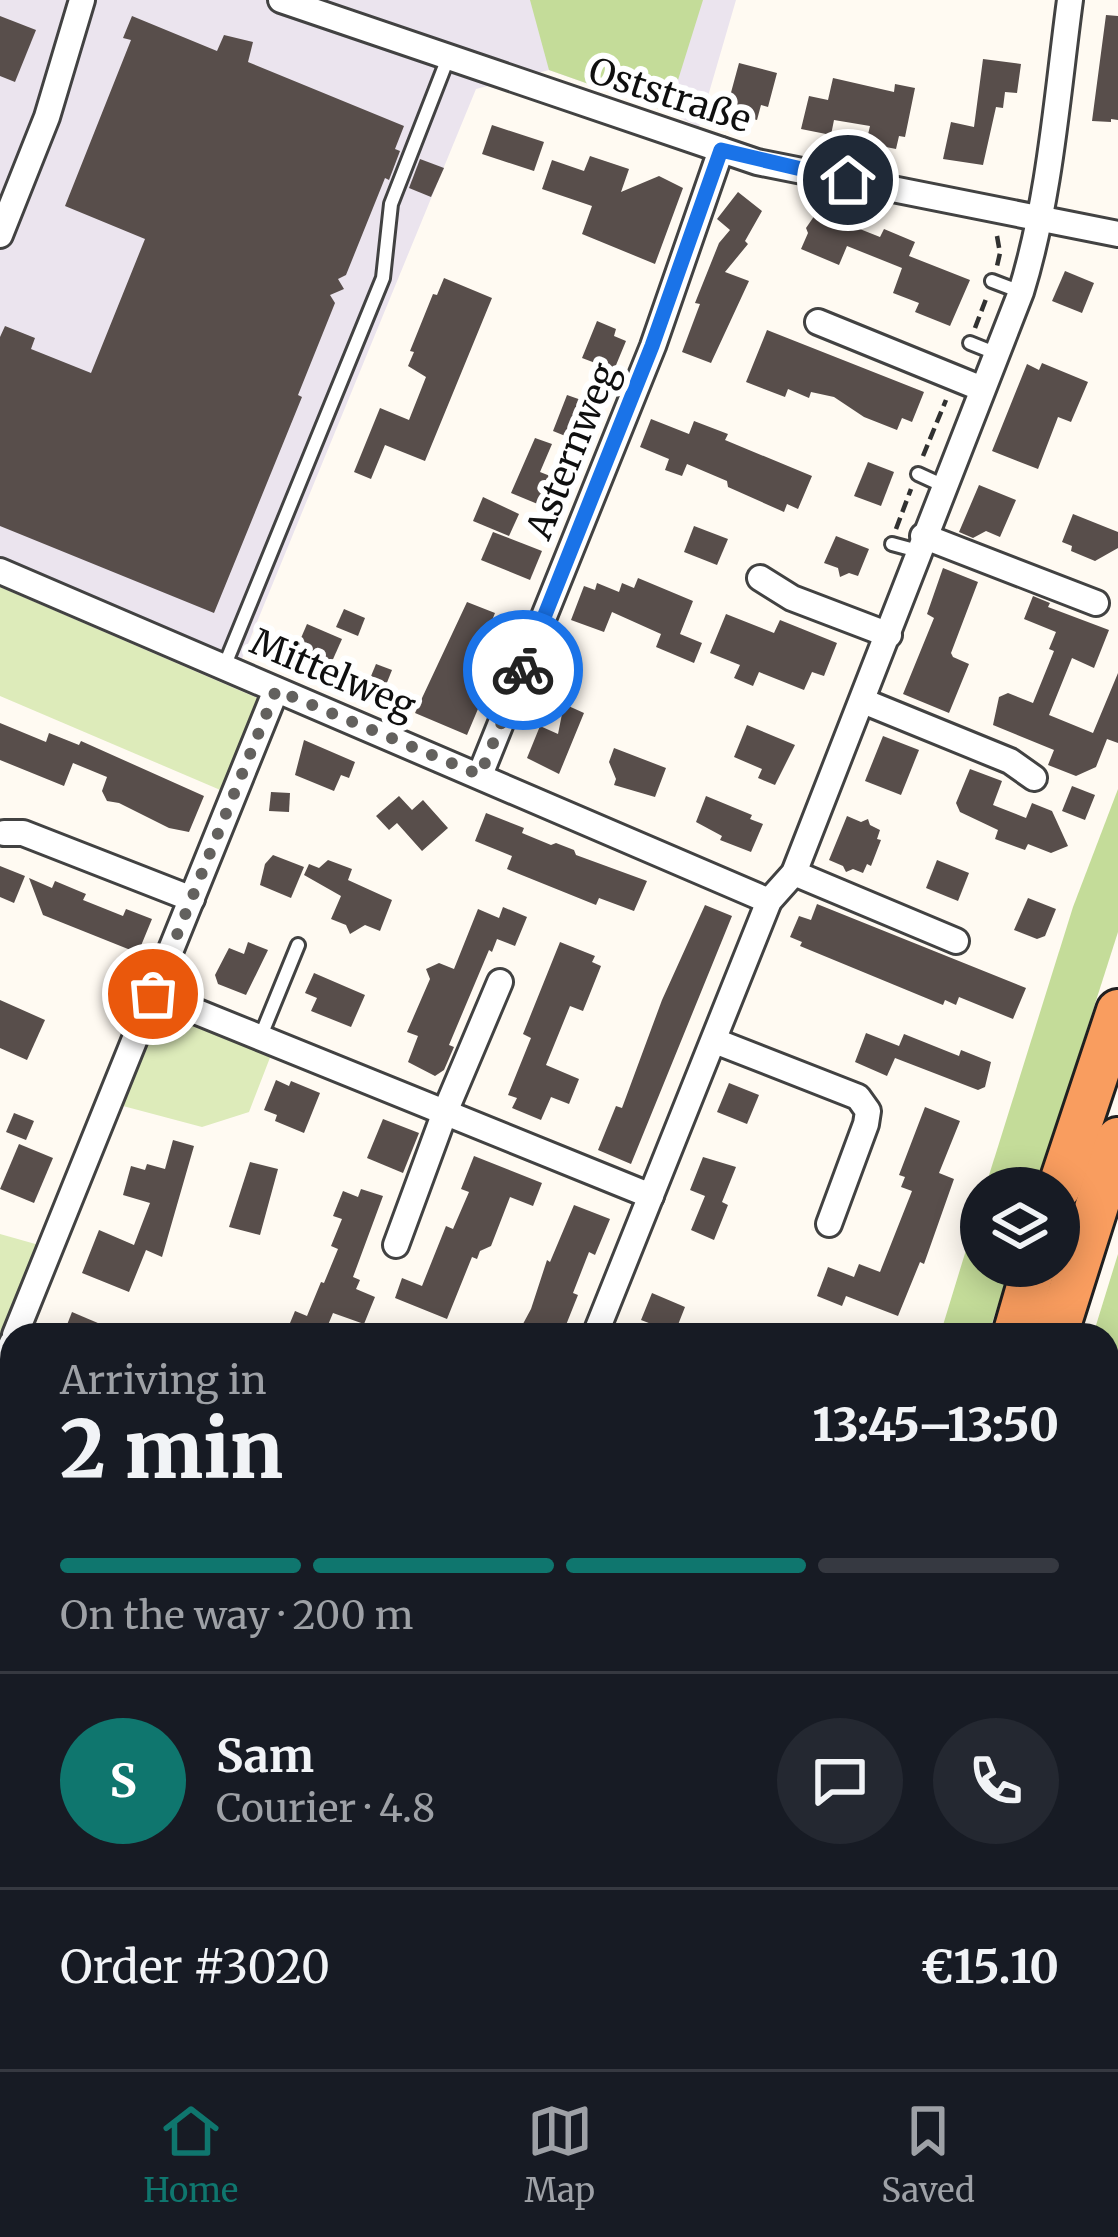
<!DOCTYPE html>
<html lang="en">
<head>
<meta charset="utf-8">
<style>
	:root { --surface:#171b24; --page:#242831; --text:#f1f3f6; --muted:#9ea1a6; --line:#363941; --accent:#0f766e }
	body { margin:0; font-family:Merriweather,serif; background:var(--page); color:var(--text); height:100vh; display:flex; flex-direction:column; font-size:45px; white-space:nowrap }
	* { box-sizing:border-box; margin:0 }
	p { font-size:39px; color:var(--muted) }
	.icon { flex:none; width:66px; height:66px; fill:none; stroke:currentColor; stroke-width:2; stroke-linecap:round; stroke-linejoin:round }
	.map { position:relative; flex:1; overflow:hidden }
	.details { position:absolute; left:0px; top:1323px; width:1119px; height:747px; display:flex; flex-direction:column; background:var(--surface); border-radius:36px 36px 0 0; box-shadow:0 6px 30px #0003 }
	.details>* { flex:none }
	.tools { position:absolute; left:960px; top:1167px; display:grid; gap:24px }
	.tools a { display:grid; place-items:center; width:120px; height:120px; border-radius:50%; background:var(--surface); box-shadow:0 6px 30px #0003; font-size:60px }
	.pin { position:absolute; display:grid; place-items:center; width:102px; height:102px; color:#fff; margin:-51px; border:6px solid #fff; border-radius:50%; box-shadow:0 3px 12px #0007 }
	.courier { position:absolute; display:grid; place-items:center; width:120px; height:120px; margin:-60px; border:9px solid #1a73e8; border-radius:50%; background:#fff; color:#222; box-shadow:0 3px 15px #0007 }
	.headline em { font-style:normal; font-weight:800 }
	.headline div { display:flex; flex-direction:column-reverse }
	.headline { display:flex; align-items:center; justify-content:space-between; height:204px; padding:0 60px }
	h1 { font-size:78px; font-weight:800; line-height:90px }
	.bar { display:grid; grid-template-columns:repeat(4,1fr); gap:18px 12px; align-content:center; height:144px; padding:0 60px }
	.bar i { height:15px; border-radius:9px; background:var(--line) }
	.bar .selected { background:var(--accent) }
	.bar p { grid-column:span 4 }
	.line { display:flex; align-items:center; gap:30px; padding:0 60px; border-top:3px solid var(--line) }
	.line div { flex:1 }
	.round { display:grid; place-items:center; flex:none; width:126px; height:126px; border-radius:63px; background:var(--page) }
	.tab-bar { display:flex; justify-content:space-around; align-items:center; height:168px; border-top:3px solid var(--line); background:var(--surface); font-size:33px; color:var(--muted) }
	.tab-bar a { display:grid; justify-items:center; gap:6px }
	.tab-bar .selected { color:var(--accent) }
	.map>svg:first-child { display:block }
	.industrial { fill:#ebe4ee }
	.farmland { fill:#f6ebd1 }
	.green { fill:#ddebba }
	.forest { fill:#c4dc99 }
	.building { fill:#584e4b }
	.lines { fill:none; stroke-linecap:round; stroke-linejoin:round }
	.service-casing { stroke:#424242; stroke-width:18 }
	.minor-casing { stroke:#424242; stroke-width:30 }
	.secondary-casing { stroke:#313131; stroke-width:42 }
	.trunk-casing { stroke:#202020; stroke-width:48 }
	.path { stroke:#313131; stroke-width:4.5; stroke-dasharray:12 6; stroke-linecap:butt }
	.service { stroke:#fff; stroke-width:12 }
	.minor { stroke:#fff; stroke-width:24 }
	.secondary { stroke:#ffe6ad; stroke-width:36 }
	.trunk { stroke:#f99d5f; stroke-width:42 }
	.done { stroke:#63615e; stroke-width:12; stroke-dasharray:0 21.6 }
	.route { stroke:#1a73e8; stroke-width:15 }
	.labels { text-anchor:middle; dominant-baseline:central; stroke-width:12; stroke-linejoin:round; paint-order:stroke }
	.street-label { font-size:36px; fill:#0f0f0f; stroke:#fff }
</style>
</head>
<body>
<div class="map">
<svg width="1118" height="2069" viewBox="0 0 1118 2069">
	<rect width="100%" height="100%" fill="#fffaf2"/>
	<!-- industrial -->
	<polygon class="industrial" points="0,0 736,0 699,127 668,112 549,70 476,89 241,661 0,556"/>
	<!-- farmland -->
	<polygon class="farmland" points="1118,1376 1118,1626 1107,1628 1107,1415"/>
	<!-- green -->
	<g class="green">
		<polygon points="0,587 262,700 225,792 0,696"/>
		<path d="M188,1022L271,1055L249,1112L202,1127L123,1106C138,1065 140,1033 188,1022Z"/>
		<polygon points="0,1234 39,1245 0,1339"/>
		<polygon points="554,2058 743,2058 741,2069 554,2069"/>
	</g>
	<!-- forest -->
	<g class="forest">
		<polygon points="530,0 703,0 668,112 549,70"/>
		<polygon points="1118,789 1118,932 1036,1188 985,1188 1073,907"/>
		<polygon points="981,1201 981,1266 1011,1266 988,1335 940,1335"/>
		<polygon points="1118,1254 1118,1376 1107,1415 1107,1335 1093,1335"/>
		<polygon points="1107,1988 1118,2010 1118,2069 932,2069 935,2058 1107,2058"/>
		<polygon points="743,2058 801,2058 799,2069 741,2069"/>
	</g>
	<!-- building -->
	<g class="building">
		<polygon points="1106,15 1118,16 1118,120 1111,119 1111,122 1092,121"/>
		<polygon points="0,16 36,30 15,82 0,76"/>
		<polygon points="132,16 217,51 224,35 253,42 248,62 404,126 395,149 400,151 389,180 385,178 346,275 338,279 344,289 330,295 335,303 298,395 302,397 214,613 0,526 0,337 5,326 35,338 31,349 91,373 145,239 65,206 131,40 123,38"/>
		<polygon points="983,59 1021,64 1017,93 1005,92 1003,108 996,107 983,165 943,159 951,122 974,127"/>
		<polygon points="739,63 777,73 768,107 761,105 757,120 726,111"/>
		<polygon points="833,78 894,92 895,84 915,88 905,137 899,136 896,149 866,143 870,126 834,120 831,135 801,129 809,96 828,100"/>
		<polygon points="492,125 544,142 534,171 482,154"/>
		<polygon points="590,156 629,169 621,192 659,176 683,188 655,264 582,234 592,206 542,189 552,160 584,171"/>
		<polygon points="420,159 444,168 431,197 409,188"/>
		<polygon points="738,192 762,211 745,241 748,244 725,272 749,281 711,363 682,352 700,304 695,303 719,243 730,230 717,219"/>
		<polygon points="817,212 880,237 884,229 915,242 909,256 970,280 950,326 915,312 919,303 893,293 902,268 847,246 839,265 801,249 808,233 806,228"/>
		<polygon points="1065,271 1094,283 1082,313 1052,301"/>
		<polygon points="444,278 492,298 425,461 385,445 371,479 354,472 380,408 409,420 426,377 408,366 414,352 410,351 433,294 437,295"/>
		<polygon points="597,321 616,329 614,336 626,341 614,370 582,358"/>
		<polygon points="767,330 924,392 912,422 902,418 897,430 864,417 834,397 811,392 809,398 788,389 785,397 746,382"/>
		<polygon points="1042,363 1088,382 1071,422 1058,417 1038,469 992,451 1027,364 1039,370"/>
		<polygon points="567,395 587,402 584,409 597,414 585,444 553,431"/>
		<polygon points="651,419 689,434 694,421 728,434 725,440 812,476 798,509 787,504 784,512 728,487 727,481 687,464 682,476 665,470 669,459 640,447"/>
		<polygon points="535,438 552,444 540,472 568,483 557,512 511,493"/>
		<polygon points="868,462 894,472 881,506 854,496"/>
		<polygon points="979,485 1016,500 1000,537 986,531 973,538 959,532"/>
		<polygon points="483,497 519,514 509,536 473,521"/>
		<polygon points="1073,514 1118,532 1118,548 1095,561 1071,551 1072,546 1062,542"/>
		<polygon points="694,526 728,539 717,565 684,552"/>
		<polygon points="493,532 542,551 530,580 481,560"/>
		<polygon points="836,536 869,549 858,576 849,573 840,577 838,568 824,563"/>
		<polygon points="943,568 978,582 951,653 953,657 969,664 949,713 903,694 934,618 927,614"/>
		<polygon points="638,578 693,601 680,634 702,643 694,663 656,647 661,634 612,612 604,632 571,620 584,586 595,590 597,583 619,592 622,583 634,588"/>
		<polygon points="1033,596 1050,603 1048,607 1109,630 1094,668 1072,658 1049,715 1093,733 1118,673 1118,743 1107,739 1096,767 1076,776 1048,765 1054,750 993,725 999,697 1008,693 1033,703 1054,651 1049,649 1056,632 1024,619"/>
		<polygon points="467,602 495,613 493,618 512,626 500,652 482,645 466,685 467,690 483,697 467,735 415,713"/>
		<polygon points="344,609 365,618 358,636 336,627"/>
		<polygon points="726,614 774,633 780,620 837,643 824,676 812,672 804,690 759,672 753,686 734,678 740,665 710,653"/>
		<polygon points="307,624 342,639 330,666 295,652"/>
		<polygon points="376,664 392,670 380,700 364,693"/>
		<polygon points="564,704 584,713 559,774 527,758 540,726 558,734"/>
		<polygon points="0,723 46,742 49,733 79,745 81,741 204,796 189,832 169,828 119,803 107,801 102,791 107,777 73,763 64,786 0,760"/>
		<polygon points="747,725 795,745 775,785 758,778 762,769 734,757"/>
		<polygon points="883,736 919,750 901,795 865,781"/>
		<polygon points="304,740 355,762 349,778 341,775 334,791 295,775"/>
		<polygon points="614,748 666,768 655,797 614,785 616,779 609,762"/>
		<polygon points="970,769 1002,781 993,805 1026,818 1032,803 1052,811 1068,846 1051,853 1028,844 1025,850 995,839 998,830 960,812 956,803"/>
		<polygon points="1072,786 1095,795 1085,820 1062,811"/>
		<polygon points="271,792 290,793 289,812 269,811"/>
		<polygon points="399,796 412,810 423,800 448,828 422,851 397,823 389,830 376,816"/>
		<polygon points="706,796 752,815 750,819 763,824 751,852 720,840 722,836 696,822"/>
		<polygon points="486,813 524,828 522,833 551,845 556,843 574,850 576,855 647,881 634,911 599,898 596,905 507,869 512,856 475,841"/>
		<polygon points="847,816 861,822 868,819 870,825 880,830 877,839 881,840 871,866 867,864 863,873 853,869 846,872 843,866 829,860"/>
		<polygon points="273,855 304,867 291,898 260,885 265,864"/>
		<polygon points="328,860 352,869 348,880 392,900 380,931 365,925 350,934 346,925 331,919 341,896 304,875 309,864 319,868"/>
		<polygon points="937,860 969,873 958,901 926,888"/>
		<polygon points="0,866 25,876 14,903 0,897"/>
		<polygon points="29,878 52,888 55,881 86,894 83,900 123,916 126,909 152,919 138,953 43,915"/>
		<polygon points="1028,898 1056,909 1045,936 1037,939 1014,930"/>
		<polygon points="817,904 1026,988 1013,1019 959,997 956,1005 945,1000 943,1005 800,946 802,942 790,937 799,916 811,920"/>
		<polygon points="705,905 732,916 631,1164 598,1150 616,1106 622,1108 662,1000"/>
		<polygon points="503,907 527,917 515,946 497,939 492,952 489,950 449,1045 454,1047 444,1070 435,1076 408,1062 418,1036 407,1032 430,979 426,969 439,963 454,969 478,909 499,918"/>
		<polygon points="248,942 268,950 246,995 218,984 215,975 229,948 244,954"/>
		<polygon points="560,942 595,956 592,962 601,966 583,1011 570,1006 546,1065 579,1079 569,1104 551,1097 541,1120 512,1108 517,1098 508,1095 531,1038 523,1034"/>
		<polygon points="314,973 365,995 351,1027 311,1011 317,998 305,993"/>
		<polygon points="0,1000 45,1020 27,1060 0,1048"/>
		<polygon points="866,1033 899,1046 904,1034 959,1056 961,1050 991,1062 985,1087 978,1090 895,1058 887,1076 855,1062"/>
		<polygon points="276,1080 289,1086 291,1081 320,1093 304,1133 275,1121 277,1115 264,1110"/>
		<polygon points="729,1083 759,1095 747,1124 717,1112"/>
		<polygon points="925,1107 960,1121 939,1173 954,1179 924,1264 920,1262 898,1316 846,1296 842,1306 817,1296 828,1267 854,1277 859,1264 880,1272 912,1191 901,1187 905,1177 899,1175"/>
		<polygon points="14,1113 34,1121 26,1140 6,1132"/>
		<polygon points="383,1119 419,1133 403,1173 367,1158"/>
		<polygon points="173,1140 194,1146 162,1257 146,1250 129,1292 82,1273 99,1230 134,1245 150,1203 123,1195 131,1166 145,1170 147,1164 165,1169"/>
		<polygon points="19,1144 53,1158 34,1203 0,1189"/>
		<polygon points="474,1156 542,1183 533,1206 510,1197 491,1246 480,1251 477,1259 472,1257 447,1319 395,1298 402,1278 422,1286 446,1226 453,1229 469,1192 461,1189"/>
		<polygon points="703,1157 736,1167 722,1202 728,1205 714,1240 691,1230 705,1196 690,1190"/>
		<polygon points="250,1162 278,1169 260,1235 229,1227"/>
		<polygon points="361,1189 383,1196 353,1277 360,1280 356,1289 375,1297 364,1324 333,1313 328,1325 352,1335 285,1335 295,1311 307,1316 321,1282 324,1283 338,1249 331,1246 342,1219 333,1216 343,1191 358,1197"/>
		<polygon points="574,1205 610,1219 595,1255 589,1252 573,1293 578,1295 562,1335 517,1335 531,1309 547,1260 550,1262"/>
		<polygon points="652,1293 685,1307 674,1335 650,1335 654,1325 641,1320"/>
		<polygon points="72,1312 126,1335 63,1335"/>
	</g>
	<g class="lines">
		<!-- service casing -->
		<g class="service-casing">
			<g id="service">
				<polyline points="992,281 1021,292"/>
				<polyline points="970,343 995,353"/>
				<polyline points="918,474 942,485"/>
				<polyline points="892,544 918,551"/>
				<polyline points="224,667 383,278 391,204 448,58"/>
				<polyline points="260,1038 298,945"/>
				<polyline points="0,1989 12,1994"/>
			</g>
		</g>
		<!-- minor casing -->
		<g class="minor-casing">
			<g id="minor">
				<polyline points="281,0 757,162 1118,234"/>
				<polyline points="0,235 47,117 82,0"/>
				<polyline points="818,322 980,388"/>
				<polyline points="923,536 1096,603"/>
				<polyline points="0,571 769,901"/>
				<polyline points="760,578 792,598 889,635"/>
				<polyline points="863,701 1010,761 1034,778"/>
				<polyline points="480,775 653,346 721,150"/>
				<polyline points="4,833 23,833 192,899"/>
				<polyline points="794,873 956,941"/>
				<polyline points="153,994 651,1196"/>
				<polyline points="715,1041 858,1097 868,1111 866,1124 829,1224"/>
				<polyline points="396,1245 445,1112 500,982"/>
				<polyline points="15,1335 276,690"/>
				<path d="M595,1335L769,901L794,873L1021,292C1050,198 1057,97 1070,0"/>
				<polyline points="0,1372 12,1343"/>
				<polyline points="0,1404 12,1408"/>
				<polyline points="1107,1653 1118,1651"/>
			</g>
		</g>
		<!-- secondary casing -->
		<g class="secondary-casing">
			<g id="secondary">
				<polyline points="0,1735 12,1739"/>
				<polyline points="1107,1886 1118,1888"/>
				<polyline points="1107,1920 1118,1922"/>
			</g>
		</g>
		<!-- trunk casing -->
		<g class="trunk-casing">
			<g id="trunk">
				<polyline points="1059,1188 1118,1011"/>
				<polyline points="1014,1335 1034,1266"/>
				<polyline points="1056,1335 1118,1139"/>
				<polyline points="472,2069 474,2058"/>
				<polyline points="502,2069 503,2058"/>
				<polyline points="838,2069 840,2058"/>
				<polyline points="880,2069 882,2058"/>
			</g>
		</g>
		<!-- path -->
		<g class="path">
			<polyline points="997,236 1000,253 997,266"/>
			<polyline points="975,328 986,299"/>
			<polyline points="923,456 946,400"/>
			<polyline points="896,529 911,489"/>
		</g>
		<!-- service -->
		<use href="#service" class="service"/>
		<!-- minor -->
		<use href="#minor" class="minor"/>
		<!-- secondary -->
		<use href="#secondary" class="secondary"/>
		<!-- trunk -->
		<use href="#trunk" class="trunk"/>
	</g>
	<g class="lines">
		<!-- done -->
		<polyline class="done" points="153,994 276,690 480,775 523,670"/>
		<!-- route -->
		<polyline class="route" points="523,670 652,346 721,150 848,180"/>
	</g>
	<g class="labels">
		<!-- street labels -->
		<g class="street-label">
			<text transform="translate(670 95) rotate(18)">Oststraße</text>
			<text transform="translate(572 451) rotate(-68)">Asternweg</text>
			<text transform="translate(333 674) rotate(23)">Mittelweg</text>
		</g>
	</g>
</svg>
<div class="tools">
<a><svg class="icon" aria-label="layers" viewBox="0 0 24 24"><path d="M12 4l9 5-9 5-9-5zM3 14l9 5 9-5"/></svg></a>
</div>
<div class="pin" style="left:153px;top:994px;background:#ea580c"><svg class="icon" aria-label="bag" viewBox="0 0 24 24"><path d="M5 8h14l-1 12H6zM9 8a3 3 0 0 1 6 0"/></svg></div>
<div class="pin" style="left:848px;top:180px;background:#1f2937"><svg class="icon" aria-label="home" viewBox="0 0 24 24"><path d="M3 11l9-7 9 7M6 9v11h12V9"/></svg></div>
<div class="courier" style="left:523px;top:670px"><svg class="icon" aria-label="bike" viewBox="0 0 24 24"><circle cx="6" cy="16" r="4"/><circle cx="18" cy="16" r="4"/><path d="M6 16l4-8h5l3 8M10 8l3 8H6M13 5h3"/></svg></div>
<section class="details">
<div class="headline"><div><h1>2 min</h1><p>Arriving in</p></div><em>13:45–13:50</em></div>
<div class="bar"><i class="selected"></i><i class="selected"></i><i class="selected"></i><i></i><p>On the way · 200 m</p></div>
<div class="line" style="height:216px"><b class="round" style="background:var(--accent);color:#fff">S</b><div><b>Sam</b><p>Courier · 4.8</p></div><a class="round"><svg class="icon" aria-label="chat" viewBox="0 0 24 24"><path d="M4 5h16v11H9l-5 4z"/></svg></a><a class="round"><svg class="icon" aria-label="phone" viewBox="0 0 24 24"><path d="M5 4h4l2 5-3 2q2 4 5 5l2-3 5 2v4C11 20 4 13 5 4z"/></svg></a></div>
<div class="line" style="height:156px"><div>Order #3020</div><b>€15.10</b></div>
</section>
</div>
<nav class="tab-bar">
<a class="selected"><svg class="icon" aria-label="home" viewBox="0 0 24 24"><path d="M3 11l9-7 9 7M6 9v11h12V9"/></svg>Home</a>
<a><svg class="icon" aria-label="map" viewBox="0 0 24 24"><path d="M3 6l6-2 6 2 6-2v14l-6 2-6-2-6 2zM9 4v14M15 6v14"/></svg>Map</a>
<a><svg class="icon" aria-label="saved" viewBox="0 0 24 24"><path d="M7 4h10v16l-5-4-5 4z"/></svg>Saved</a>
</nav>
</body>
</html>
